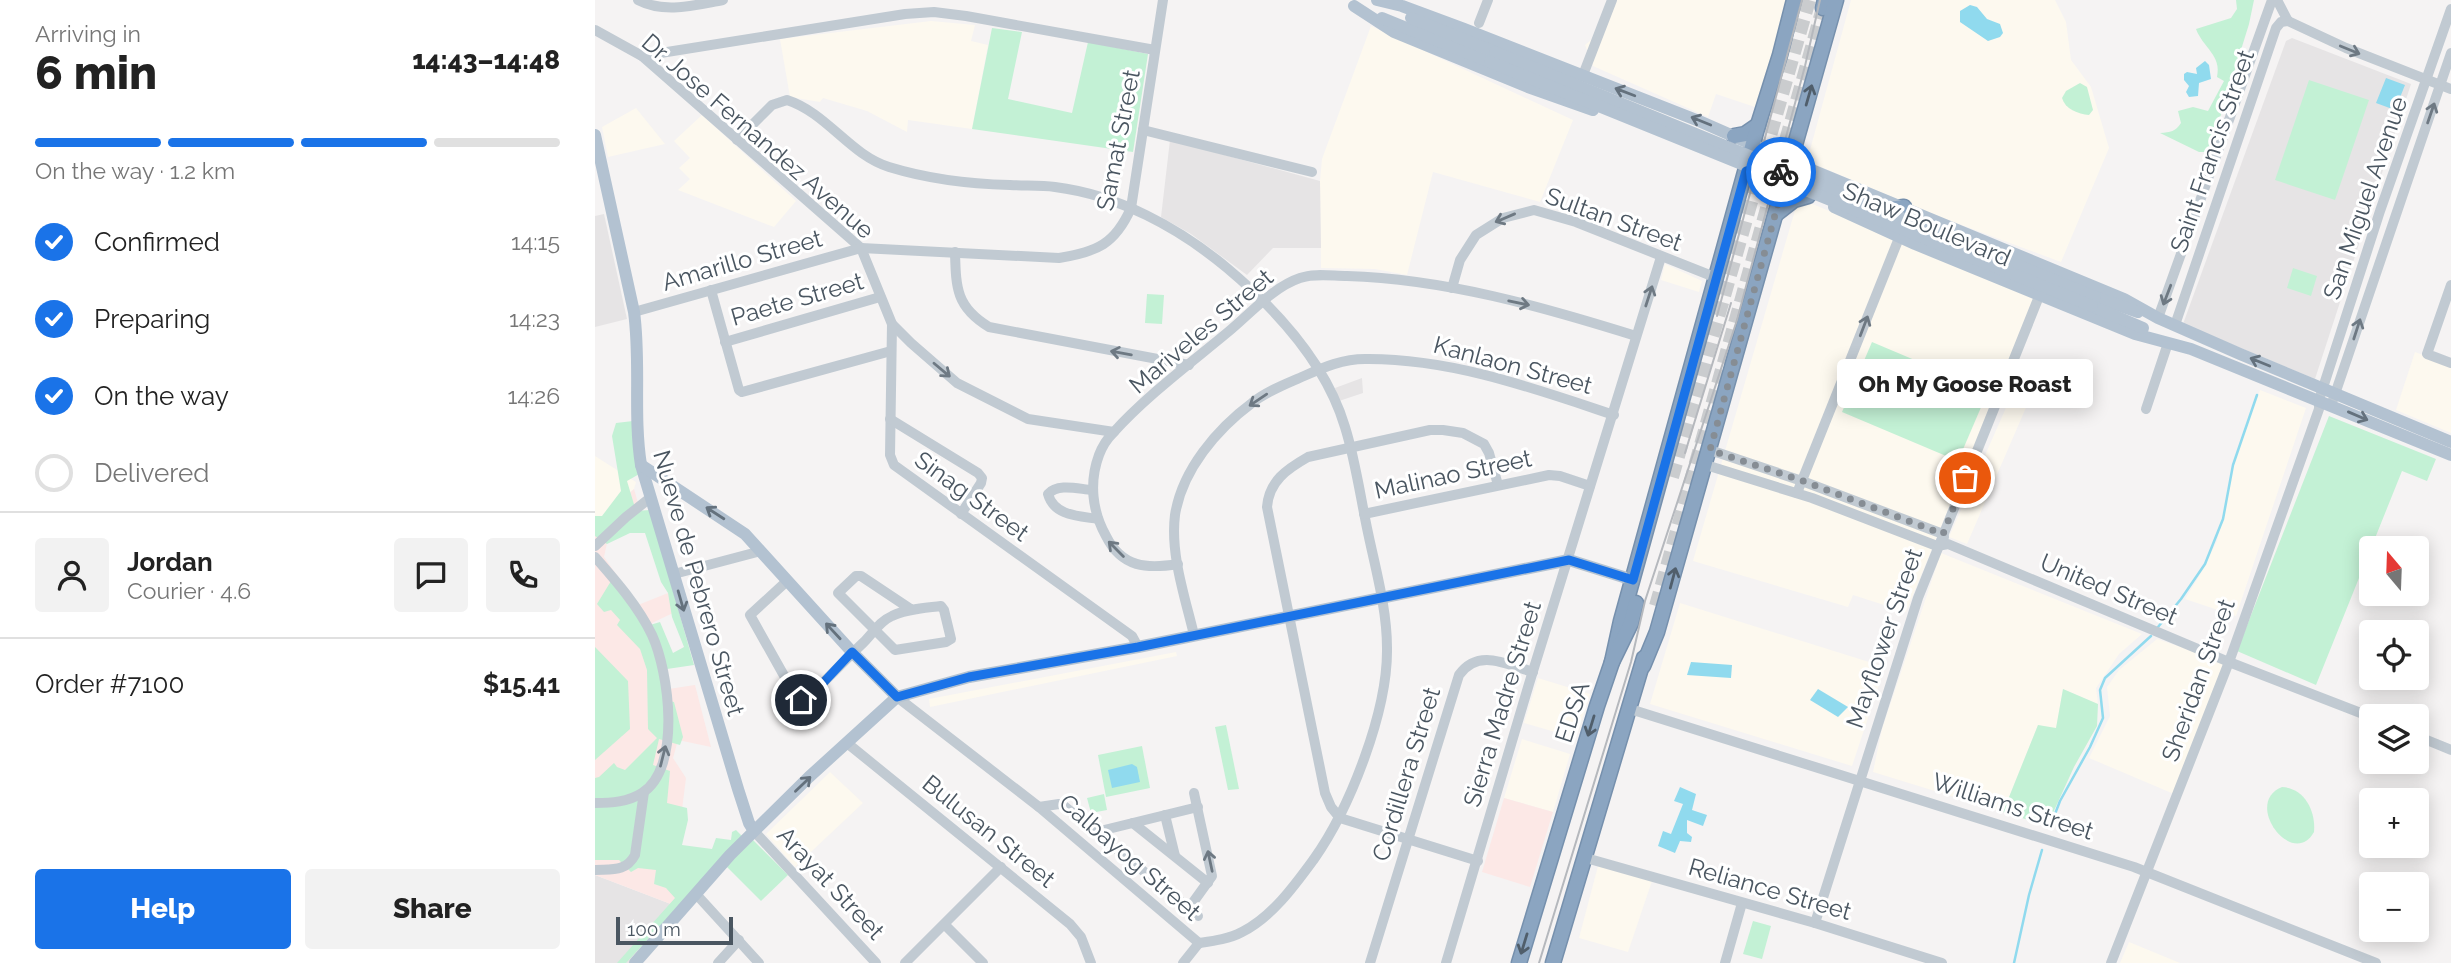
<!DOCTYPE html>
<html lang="en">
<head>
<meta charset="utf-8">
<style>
	:root { --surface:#fff; --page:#f2f2f2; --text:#222; --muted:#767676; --line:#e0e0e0; --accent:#1a73e8 }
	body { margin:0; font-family:Raleway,sans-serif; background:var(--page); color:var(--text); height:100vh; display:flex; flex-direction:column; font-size:26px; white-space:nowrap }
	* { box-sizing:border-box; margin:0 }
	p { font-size:23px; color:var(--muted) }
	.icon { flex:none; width:38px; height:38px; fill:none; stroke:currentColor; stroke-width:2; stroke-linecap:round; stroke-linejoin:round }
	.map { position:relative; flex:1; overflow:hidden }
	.details { display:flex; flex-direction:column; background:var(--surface); width:595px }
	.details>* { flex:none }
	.needle { width:46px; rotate:341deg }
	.tools { position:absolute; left:1764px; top:536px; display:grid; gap:14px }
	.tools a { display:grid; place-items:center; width:70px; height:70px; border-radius:7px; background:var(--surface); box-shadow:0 4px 18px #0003; font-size:35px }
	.scale { position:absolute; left:21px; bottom:18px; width:117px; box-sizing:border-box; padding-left:7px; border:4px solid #4a5661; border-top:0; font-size:19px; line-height:24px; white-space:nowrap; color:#4a5661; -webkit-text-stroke:5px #fff; paint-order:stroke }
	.pin { position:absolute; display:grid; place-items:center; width:60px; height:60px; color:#fff; margin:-30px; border:4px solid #fff; border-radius:50%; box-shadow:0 2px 7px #0007 }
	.courier { position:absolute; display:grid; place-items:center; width:70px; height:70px; margin:-35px; border:5px solid #1a73e8; border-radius:50%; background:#fff; color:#222; box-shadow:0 2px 9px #0007 }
	.bubble { position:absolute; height:49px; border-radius:7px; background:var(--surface); box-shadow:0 4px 18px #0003; font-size:23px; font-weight:800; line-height:49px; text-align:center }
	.summary em { font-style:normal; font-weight:800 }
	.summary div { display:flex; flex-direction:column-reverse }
	.summary { display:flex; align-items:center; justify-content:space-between; height:119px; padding:0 35px }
	h1 { font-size:46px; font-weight:800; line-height:52px }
	.bar { display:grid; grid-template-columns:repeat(4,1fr); gap:10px 7px; align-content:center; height:84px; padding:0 35px }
	.bar i { height:9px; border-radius:5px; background:var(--line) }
	.bar .current { background:var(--accent) }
	.bar p { grid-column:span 4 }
	.line { display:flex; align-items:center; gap:18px; padding:0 35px; border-top:2px solid var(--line) }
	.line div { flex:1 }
	.round { display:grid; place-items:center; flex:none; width:74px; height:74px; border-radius:7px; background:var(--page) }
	ol { padding:0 35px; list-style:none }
	li { display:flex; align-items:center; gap:21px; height:77px }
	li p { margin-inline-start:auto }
	li .icon { padding:7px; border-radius:50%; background:var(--accent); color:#fff; stroke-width:4 }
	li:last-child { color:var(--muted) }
	li i { width:38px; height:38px; border:4px solid var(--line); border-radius:50% }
	.button { display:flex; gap:14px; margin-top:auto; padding:14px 35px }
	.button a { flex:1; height:80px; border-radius:7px; background:var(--accent); color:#fff; font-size:28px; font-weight:800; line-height:80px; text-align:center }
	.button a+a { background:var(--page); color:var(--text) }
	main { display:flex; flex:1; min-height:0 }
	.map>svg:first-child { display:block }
	.commercial { fill:#fdf9ef }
	.education { fill:#e6e4e5 }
	.medical { fill:#fce8e6 }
	.green { fill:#c3f1d5 }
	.water { fill:#90daee }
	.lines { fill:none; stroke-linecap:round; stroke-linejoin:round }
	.stream { stroke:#90daee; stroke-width:2.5 }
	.highway-tunnel { stroke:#caccce; stroke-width:14; stroke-dasharray:14 7; stroke-linecap:butt }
	.highway-casing { stroke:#7690ad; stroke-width:17 }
	.minor { stroke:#c1cad2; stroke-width:10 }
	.major { stroke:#b3c2d1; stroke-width:12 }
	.highway { stroke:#8ba5c1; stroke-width:14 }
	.tram { stroke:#b5b8bd; stroke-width:2 }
	.major-bridge { stroke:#b3c2d1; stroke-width:12 }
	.oneway { stroke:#6e7983 }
	.oneway2 { stroke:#64717d }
	.oneway3 { stroke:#505e6b }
	.done { stroke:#868d94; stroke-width:7; stroke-dasharray:0 12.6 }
	.route { stroke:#1a73e8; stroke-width:9 }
	.labels { text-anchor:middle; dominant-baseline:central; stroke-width:6; stroke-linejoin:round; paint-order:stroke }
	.street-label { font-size:24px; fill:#4a5661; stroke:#fff }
</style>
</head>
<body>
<main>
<section class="details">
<div class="summary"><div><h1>6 min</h1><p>Arriving in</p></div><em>14:43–14:48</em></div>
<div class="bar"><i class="current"></i><i class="current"></i><i class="current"></i><i></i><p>On the way · 1.2 km</p></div>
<ol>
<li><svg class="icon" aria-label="check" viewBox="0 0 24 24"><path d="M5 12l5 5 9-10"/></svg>Confirmed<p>14:15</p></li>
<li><svg class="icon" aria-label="check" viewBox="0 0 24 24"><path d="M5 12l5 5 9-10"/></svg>Preparing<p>14:23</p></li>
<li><svg class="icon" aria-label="check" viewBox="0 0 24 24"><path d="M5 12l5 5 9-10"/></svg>On the way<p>14:26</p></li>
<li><i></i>Delivered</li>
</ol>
<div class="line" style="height:126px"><a class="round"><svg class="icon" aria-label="person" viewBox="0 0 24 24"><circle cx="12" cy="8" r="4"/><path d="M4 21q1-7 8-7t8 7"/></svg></a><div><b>Jordan</b><p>Courier · 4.6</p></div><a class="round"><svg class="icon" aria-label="chat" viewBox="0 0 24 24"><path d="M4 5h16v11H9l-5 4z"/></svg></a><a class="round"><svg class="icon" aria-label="phone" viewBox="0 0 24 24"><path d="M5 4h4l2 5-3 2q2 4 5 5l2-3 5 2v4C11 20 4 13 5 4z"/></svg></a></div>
<div class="line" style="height:91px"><div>Order #7100</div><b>$15.41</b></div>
<div class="button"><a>Help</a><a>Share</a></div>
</section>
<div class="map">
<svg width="1856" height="963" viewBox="0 0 1856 963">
	<rect width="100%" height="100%" fill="#f5f3f3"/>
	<!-- commercial -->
	<g class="commercial">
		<polygon points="1020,0 1193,0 1163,108 1121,94 1113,117 998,66 990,45 1008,30"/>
		<polygon points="1256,0 1460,0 1471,22 1476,60 1496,87 1514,148 1466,262 1340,215 1212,161"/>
		<polygon points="336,21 380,25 376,41 393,45 377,129 313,120 312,132 272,111 228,98 225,102 195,97 185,39"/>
		<polygon points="776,26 978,120 945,202 838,172 812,275 780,269 726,268 725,181 727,159"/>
		<polygon points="41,108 70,144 13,157 7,127"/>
		<polygon points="107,115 201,201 179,227 83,190 95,179 84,168 95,158 79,141"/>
		<polygon points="1203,200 1208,200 1440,297 1311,612 1258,595 1253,607 1098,561"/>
		<polygon points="1070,264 1107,281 1104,292 1066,280"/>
		<polygon points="1820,352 1856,366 1856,433 1801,410"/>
		<polygon points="1429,367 1445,375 1372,544 1354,537"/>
		<polygon points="1665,390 1711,408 1641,616 1590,599 1606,573 1622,541 1637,468"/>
		<polygon points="0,456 41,482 39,489 0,526"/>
		<polygon points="1346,553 1547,634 1524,654 1501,688 1503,704 1468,689 1461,729 1443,725 1408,812 1278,772 1287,729"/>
		<polygon points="1085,603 1290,667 1257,766 1055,704"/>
		<polygon points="1562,639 1629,662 1579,794 1494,758 1515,716 1512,687 1524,670"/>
		<polygon points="581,652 582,656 335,707 334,699"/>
		<polygon points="943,678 995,694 981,738 929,723"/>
		<polygon points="927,739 975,754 958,812 909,798"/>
		<polygon points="235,772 268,803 200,867 171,834"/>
		<polygon points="1003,866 1057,881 1033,952 984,938"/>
		<polygon points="1534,942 1585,963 1525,963"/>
	</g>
	<!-- education -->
	<g class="education">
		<polygon points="1697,38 1816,84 1720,379 1588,324 1691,41"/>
		<polygon points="575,140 725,181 726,248 678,248 652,275 596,234 566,217"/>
		<polygon points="9,214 32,319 0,327 0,216"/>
		<polygon points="767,378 768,393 744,401 740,388"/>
		<polygon points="0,875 81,906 34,963 0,963"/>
	</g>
	<!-- medical -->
	<g class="medical">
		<polygon points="39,489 50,527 36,529 12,543 9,557 43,605 73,593 78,613 57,623 74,689 100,685 116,747 83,740 78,758 91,778 79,873 81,906 0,875 0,526"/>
		<polygon points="909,798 958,812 935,887 887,872"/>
	</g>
	<!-- green -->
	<g class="green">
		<path d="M1641,0H1659L1654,24L1616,147L1611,152H1604L1565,133C1576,132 1580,132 1586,123L1583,111L1598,107L1613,111L1629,81L1622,77C1627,55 1608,48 1601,29L1636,18L1642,9Z"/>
		<polygon points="397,28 427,32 413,99 477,113 493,42 553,54 538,152 377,129"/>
		<polygon points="1714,80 1774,100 1740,200 1680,180"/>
		<path d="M1485,83L1492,87L1498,110L1494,115C1483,114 1470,109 1467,98L1471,91Z"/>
		<polygon points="1698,268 1722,276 1716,296 1692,288"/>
		<polygon points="552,294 569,295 567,324 550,323"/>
		<polygon points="1277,342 1393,391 1363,461 1247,412"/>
		<polygon points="1734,416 1841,459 1832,481 1807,471 1721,685 1642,651"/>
		<polygon points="38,421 46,473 32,481 41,511 55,510 99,665 72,669 75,701 79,702 88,737 85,745 64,739 58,765 75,771 72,803 92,808 93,820 87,845 117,849 121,838 136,840 137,832 141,830 147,836 31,963 22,963 80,898 71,888 59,884 61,870 43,868 36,872 24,860 0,860 0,778 4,777 19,763 22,767 30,770 62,738 53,729 52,670 45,649 22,625 25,620 16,610 9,612 2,604 16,581 55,625 65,622 78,653 89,647 77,617 73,593 66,582 50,533 35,533 12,544 0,536 0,516 7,516 26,491 17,436 21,423"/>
		<polygon points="0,647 33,681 35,729 0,760"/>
		<polygon points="1468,689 1503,704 1502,726 1479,767 1452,826 1408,812 1443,725 1461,728"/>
		<polygon points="631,725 644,789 633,790 620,727"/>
		<polygon points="547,746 555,788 511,797 503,755"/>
		<path d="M1687,787C1710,788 1721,812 1719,832C1698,870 1647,803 1687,787Z"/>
		<polygon points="509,794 512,810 496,813 492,798"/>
		<polygon points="158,840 193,875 166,901 131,866"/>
		<polygon points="1158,921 1176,926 1167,959 1148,954"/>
	</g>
	<!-- water -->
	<g class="water">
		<polygon points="1375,5 1382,7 1392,19 1405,24 1408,33 1405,37 1393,41 1365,22 1365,11"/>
		<polygon points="1610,61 1614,65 1616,79 1604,83 1603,96 1594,97 1591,92 1594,86 1589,80 1589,74 1592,72 1602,74 1601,68"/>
		<polygon points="1791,78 1810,85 1800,110 1781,103"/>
		<polygon points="1096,662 1137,665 1136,678 1092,675"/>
		<polygon points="1223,689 1253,707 1243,717 1215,700"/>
		<polygon points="537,764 542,767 545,782 517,788 513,770"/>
		<polygon points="1085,787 1101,794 1097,810 1112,815 1108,826 1092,820 1092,833 1097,837 1096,842 1085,841 1080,853 1063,846 1068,831 1076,834 1088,804 1079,801"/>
	</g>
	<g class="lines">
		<!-- stream -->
		<g class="stream">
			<polyline points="1563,627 1586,599 1610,564 1628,519 1638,465 1662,395"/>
			<polyline points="1455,827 1465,801 1495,747 1508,718 1505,690 1510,678 1556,636"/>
			<polyline points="1419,963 1434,895 1447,850"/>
		</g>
		<!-- highway-tunnel -->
		<g class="highway-tunnel">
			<polyline points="1077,477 1214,0"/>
			<polyline points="1061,606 1228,8"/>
		</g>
		<!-- highway casing -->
		<g class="highway-casing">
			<g id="highway">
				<polyline points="1228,8 1230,0"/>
				<polyline points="1139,136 1150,134 1163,125"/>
				<polyline points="1284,207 1294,209 1309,207"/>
				<polyline points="1181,214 1199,200 1213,196"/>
				<polyline points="1017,662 1026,621 1163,125 1185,55 1199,0"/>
				<polyline points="1048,666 1062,632 1241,0"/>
				<polyline points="924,963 1002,706 1017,662 1036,623 1041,603"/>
				<polyline points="958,963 1049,658"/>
			</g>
		</g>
		<!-- minor -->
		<g class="minor">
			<path d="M43,0C70,14 100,5 128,0"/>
			<polyline points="1682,0 1693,21"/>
			<polyline points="1693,21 1751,48 1856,89"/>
			<polyline points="884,23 893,0"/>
			<polyline points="0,30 47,56 266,248 297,324 316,343 362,383 433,419 519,432"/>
			<polyline points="47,56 310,14 339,12 371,16 560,50"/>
			<polyline points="988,75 1017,0"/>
			<polyline points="548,130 717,172"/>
			<path d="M142,140L177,105L192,100C232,113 255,155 294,167C333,179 374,184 415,185C429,186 445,185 460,187C523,195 583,227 632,268C682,310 731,363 750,427C760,459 765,494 772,528C780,567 792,608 792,648C793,711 755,808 719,859C700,885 677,917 647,932C634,939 618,941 604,943"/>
			<path d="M360,252C361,288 361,307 394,327L594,365"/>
			<polyline points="1856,285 1832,354 1856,363"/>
			<polyline points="857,288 865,260 881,235 908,218 939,210 981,222 1122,278"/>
			<polyline points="116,290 144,390 147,392 296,351"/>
			<path d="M39,312L266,248L464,258C502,252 520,244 536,208L568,0"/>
			<polyline points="1563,318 1677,0"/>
			<polyline points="297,324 295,455 299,465 537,636 543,647"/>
			<polyline points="1580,325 1681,28 1686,22 1693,21"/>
			<polyline points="130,342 285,297"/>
			<polyline points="1738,400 1856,53"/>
			<polyline points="1551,409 1573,343"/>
			<polyline points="295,419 383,473 387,478 386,483 366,514"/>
			<polyline points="1115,450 1207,481 1348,534 1349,537"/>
			<polyline points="1111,465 1217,498 1342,546 1353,544 1634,662 1776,717"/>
			<path d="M497,490C483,489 463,483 453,494C459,516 484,516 503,519"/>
			<polyline points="1202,493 1306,233"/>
			<polyline points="769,514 954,475 965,476 995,486"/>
			<polyline points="0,546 31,517 55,498"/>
			<path d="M0,557C21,581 43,606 57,635C74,672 87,768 47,793C33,802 16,803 0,803"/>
			<path d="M583,564C552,569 527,568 511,536C497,511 494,482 504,455C507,447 512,439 518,433C550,397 597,362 633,332C655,314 678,287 705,278C719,273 737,276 752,276C851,279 948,307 1041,336"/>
			<polyline points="79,574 166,551"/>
			<path d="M192,581L155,615L201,697L207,700L214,697C232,679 250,660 269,642C278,633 285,621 297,616C311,609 331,608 346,606L349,610L356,639L351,642L300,650L243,593L261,576H266L317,610"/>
			<path d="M599,635C590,597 575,554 580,515C587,470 622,429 657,403C672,391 691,384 709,376C729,367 748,359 770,359C855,358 938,388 1019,415"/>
			<polyline points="302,697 444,807 604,943"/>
			<polyline points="1035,709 1539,867 1781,963"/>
			<polyline points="1822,736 1856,750"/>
			<polyline points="252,743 475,924 486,937 496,963"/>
			<polyline points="444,807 464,804 468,805 603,916"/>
			<polyline points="570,815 580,856"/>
			<polyline points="538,823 613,883"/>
			<polyline points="159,831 281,963"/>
			<polyline points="501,832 603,807"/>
			<polyline points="991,858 1220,923 1347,963"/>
			<path d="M883,861L745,818L736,807L730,793L672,507C674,481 692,469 713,457L835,430H848L868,433L889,444L894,453L903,485"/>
			<path d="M0,870C17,869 31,872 40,855L49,792"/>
			<polyline points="101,894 164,963"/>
			<polyline points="594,908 617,876 599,793"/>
			<polyline points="1220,923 1323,598 1445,294"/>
			<polyline points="350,925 388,963"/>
			<polyline points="123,963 144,940"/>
			<polyline points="310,963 406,867"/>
			<polyline points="588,963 604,943"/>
			<path d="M775,963L864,675C883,648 911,664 938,672"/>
			<polyline points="851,963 934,684 1066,257"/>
			<polyline points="1130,963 1147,903"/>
			<polyline points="1516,963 1634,662 1724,409 1724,400 1785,211 1856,9"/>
		</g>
		<!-- major -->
		<g class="major">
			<polyline points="782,0 807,6 869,29 1104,121 1195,161 1529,299 1563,318 1645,354 1856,442"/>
			<polyline points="759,6 799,32 933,87 998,110"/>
			<polyline points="787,18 895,62"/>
			<polyline points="816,18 900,52"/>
			<path d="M0,135L39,312C46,363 38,414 46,465L143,789L154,823L159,831"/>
			<polyline points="1239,207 1320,244 1540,334 1596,349 1856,455"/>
			<polyline points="1500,297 1543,312"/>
			<polyline points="1497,306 1548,328"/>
			<polyline points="46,465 150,534 257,652 302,697"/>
			<polyline points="40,963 135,855 214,777 302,697 374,677 543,647 974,560 1038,580"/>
		</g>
		<!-- highway -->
		<use href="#highway" class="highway"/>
		<!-- tram -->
		<g class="tram">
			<polyline points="1122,316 1207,0"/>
			<polyline points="1090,453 1136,303"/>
			<polyline points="944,963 1036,662 1050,601 1142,320 1210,66 1225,0"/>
		</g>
		<!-- major-bridge -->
		<g class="major-bridge">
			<polyline points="900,52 1500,297"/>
			<polyline points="895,62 1497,306"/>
		</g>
	</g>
	<!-- one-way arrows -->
	<defs><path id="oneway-shaft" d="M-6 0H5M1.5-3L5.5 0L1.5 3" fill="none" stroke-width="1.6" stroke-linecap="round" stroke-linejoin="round" transform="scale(1.75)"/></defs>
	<g class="oneway">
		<use href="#oneway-shaft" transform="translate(1755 50) rotate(22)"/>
		<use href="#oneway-shaft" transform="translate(1836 113) rotate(-71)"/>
		<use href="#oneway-shaft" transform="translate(910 218) rotate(157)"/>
		<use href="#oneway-shaft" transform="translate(1572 295) rotate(111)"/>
		<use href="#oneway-shaft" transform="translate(1054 296) rotate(-72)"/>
		<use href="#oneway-shaft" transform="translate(924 303) rotate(12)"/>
		<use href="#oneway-shaft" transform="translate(1269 326) rotate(-69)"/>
		<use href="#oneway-shaft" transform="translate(1762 329) rotate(-72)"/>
		<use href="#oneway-shaft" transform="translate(526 353) rotate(-170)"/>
		<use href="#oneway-shaft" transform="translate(347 370) rotate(40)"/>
		<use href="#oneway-shaft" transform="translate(663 400) rotate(146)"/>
		<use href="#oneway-shaft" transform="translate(521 549) rotate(-135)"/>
		<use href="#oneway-shaft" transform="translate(68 756) rotate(-76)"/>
		<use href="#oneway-shaft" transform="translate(615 861) rotate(-102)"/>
	</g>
	<g class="oneway2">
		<use href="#oneway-shaft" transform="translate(1030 92) rotate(-159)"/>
		<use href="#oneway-shaft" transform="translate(1106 121) rotate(-158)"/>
		<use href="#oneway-shaft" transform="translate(1665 362) rotate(-158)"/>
		<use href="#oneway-shaft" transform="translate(1763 416) rotate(23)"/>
		<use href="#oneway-shaft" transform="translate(120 513) rotate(-147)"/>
		<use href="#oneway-shaft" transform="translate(86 601) rotate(74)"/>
		<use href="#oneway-shaft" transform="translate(238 631) rotate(-133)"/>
		<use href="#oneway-shaft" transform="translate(208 784) rotate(-44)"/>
	</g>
	<g class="oneway3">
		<use href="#oneway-shaft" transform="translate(1214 95) rotate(-74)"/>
		<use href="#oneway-shaft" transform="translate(1078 578) rotate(-75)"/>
		<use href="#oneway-shaft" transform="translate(996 726) rotate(107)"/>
		<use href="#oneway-shaft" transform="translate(929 944) rotate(107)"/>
	</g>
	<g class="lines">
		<!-- done -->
		<polyline class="done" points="1186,172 1191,173 1188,186 1115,450 1208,481 1348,534 1370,478"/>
		<!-- route -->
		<polyline class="route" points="206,700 214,698 257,652 302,697 374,677 543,647 974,560 1038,580 1151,171 1165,167 1186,172"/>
	</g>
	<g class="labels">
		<!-- street labels -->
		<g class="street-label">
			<text transform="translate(163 136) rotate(41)">Dr. Jose Fernandez Avenue</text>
			<text transform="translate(523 140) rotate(-79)">Samat Street</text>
			<text transform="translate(1617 151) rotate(-71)">Saint Francis Street</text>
			<text transform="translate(1770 198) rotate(-71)">San Miguel Avenue</text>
			<text transform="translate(1019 219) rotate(20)">Sultan Street</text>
			<text transform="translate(1332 224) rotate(23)">Shaw Boulevard</text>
			<text transform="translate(147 260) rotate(-16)">Amarillo Street</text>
			<text transform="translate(202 299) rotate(-16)">Paete Street</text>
			<text transform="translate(606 331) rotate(-40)">Mariveles Street</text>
			<text transform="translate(918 365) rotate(15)">Kanlaon Street</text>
			<text transform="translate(858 474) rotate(-12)">Malinao Street</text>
			<text transform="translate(377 496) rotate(36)">Sinag Street</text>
			<text transform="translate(104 583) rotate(74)">Nueve de Pebrero Street</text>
			<text transform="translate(1514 589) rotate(23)">United Street</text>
			<text transform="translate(1289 638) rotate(-71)">Mayflower Street</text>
			<text transform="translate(1603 680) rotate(-70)">Sheridan Street</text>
			<text transform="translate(907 704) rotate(-73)">Sierra Madre Street</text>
			<text transform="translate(977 712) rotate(-72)">EDSA</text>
			<text transform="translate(811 774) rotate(-73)">Cordillera Street</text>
			<text transform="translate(1418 806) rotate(18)">Williams Street</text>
			<text transform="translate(394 831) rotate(39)">Bulusan Street</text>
			<text transform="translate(535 857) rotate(41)">Calbayog Street</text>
			<text transform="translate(236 883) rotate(47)">Arayat Street</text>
			<text transform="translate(1175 889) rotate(16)">Reliance Street</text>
		</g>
	</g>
</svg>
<div class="tools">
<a><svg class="needle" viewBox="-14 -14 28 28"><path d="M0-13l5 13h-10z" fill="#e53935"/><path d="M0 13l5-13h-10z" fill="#767676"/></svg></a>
<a><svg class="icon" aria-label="locate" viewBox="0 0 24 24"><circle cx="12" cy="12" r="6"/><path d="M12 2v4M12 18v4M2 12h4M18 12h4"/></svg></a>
<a><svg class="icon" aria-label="layers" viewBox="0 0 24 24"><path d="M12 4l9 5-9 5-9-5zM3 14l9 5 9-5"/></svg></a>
<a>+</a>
<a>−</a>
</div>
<div class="scale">100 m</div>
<div class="pin" style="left:1370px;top:478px;background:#ea580c"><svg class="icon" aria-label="bag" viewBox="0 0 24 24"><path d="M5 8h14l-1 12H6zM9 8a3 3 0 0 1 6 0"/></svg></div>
<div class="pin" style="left:206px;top:700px;background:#1f2937"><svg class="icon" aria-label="home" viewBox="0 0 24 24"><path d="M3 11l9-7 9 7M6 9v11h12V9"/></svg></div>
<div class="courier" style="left:1186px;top:172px"><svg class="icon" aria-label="bike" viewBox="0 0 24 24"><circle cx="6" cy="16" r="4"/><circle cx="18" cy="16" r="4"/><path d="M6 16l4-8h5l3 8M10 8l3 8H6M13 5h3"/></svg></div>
<div class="bubble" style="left:1242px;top:359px;width:256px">Oh My Goose Roast</div>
</div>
</main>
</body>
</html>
